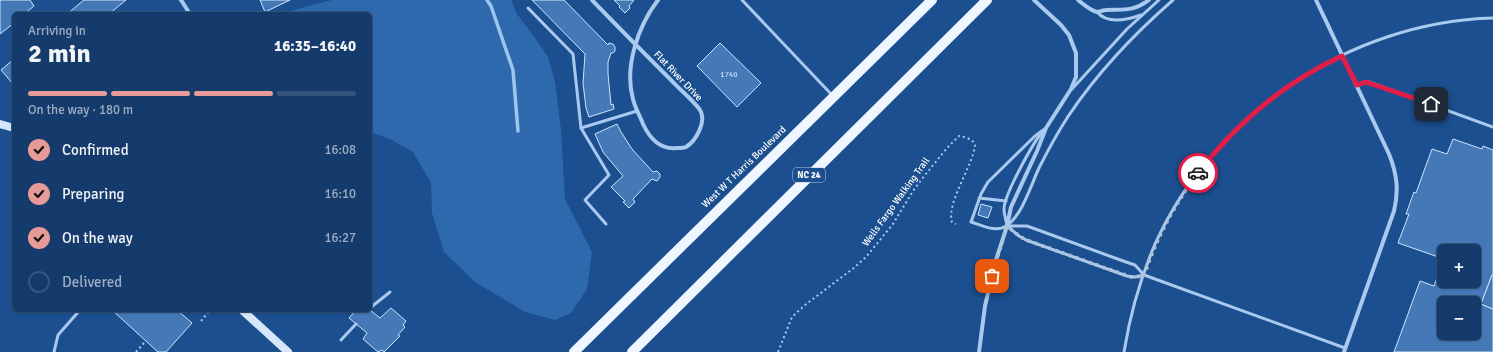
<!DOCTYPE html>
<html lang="en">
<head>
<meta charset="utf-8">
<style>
	:root { --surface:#143b6b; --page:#214673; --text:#f1f3f6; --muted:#9dadc1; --line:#33557e; --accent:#e69b98 }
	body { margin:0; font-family:Signika,sans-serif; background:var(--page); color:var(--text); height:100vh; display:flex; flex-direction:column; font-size:15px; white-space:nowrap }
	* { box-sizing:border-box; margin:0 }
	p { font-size:13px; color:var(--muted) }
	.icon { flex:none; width:22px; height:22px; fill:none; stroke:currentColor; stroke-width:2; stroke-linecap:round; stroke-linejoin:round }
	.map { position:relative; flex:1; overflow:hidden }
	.details { position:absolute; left:12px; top:12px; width:360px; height:300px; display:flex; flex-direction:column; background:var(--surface); border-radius:6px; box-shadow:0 1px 3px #0004,0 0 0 1px var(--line) }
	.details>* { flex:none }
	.buttons { position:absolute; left:1437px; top:244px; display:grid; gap:8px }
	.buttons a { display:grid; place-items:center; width:44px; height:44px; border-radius:6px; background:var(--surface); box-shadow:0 1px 3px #0004,0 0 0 1px var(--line); font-size:20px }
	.pin { position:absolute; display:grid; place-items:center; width:34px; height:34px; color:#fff; margin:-17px; border-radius:8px; box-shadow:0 2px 6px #0006 }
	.courier { position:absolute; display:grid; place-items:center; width:40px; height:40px; margin:-20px; border:3px solid #e11d48; border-radius:50%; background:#fff; color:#222; box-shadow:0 1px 5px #0007 }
	.overview em { font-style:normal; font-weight:700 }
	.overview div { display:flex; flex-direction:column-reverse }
	.overview { display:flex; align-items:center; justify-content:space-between; height:68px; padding:0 16px }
	h1 { font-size:26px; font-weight:700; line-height:30px }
	.bar { display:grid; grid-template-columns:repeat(4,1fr); gap:6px 4px; align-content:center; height:48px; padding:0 16px }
	.bar i { height:5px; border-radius:3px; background:var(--line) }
	.bar .active { background:var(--accent) }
	.bar p { grid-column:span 4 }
	ol { padding:0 16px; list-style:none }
	li { display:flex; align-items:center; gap:12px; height:44px }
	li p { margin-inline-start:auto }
	li .icon { padding:4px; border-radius:50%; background:var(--accent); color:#111; stroke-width:4 }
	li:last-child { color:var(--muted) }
	li i { width:22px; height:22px; border:2px solid var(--line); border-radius:50% }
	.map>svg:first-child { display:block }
	.green { fill:#2e69ad }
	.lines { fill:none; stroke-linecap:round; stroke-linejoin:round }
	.stream { stroke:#9cc4f0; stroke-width:3.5 }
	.building { fill:#4478b7; stroke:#cfe3fa; fill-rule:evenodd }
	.path { stroke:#a9c9ee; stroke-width:2; stroke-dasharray:2 3; stroke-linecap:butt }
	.lane { stroke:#a9c9ee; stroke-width:3 }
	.street { stroke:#a9c9ee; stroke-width:4 }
	.secondary { stroke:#d6e6fa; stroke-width:8 }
	.primary { stroke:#f0f6ff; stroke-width:10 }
	.done { stroke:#afc1d8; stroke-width:4; stroke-dasharray:0 7.2 }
	.route { stroke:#e11d48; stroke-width:5 }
	.labels { text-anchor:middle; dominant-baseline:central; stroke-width:3; stroke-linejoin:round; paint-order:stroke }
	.number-label { font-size:8px; fill:#d0dded }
	.shield { fill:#1b4f8f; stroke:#bbcadd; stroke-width:1 }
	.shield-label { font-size:9px; font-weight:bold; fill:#fff }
	.street-label { font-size:10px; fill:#fff; stroke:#1b4f8f }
</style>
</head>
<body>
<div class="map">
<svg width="1493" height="352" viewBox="0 0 1493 352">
	<rect width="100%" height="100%" fill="#1b4f8f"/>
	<!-- green -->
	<polygon class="green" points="332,0 511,0 517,14 535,38 548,57 555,82 561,130 565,199 592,252 587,289 571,313 555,320 525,312 475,282 444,252 432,213 431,183 413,152 390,139 370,132 370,14 285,14 294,10"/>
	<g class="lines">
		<!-- stream -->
		<polyline class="stream" points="487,0 491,6 513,70 518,131"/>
	</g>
	<!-- building -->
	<g class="building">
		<polygon points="0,0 30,0 34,6 24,14 14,14 14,23 0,34"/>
		<polygon points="84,0 126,0 109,14 67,14"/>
		<polygon points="260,0 290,0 265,12"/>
		<polygon points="532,0 564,0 608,45 609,43 613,44 615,47 615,51 613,53 611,53 608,62 608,74 611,105 613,104 614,109 589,117 586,108 583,83 585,54"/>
		<polygon points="614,0 634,0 629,6 630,8 625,13 619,7 620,6"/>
		<polygon points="720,43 761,83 737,107 697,66"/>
		<polygon points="14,59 14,85 1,70"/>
		<polygon points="617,124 621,132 632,149 653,172 657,171 660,174 660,177 657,181 652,179 633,199 635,202 629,208 623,202 625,201 611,187 623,176 603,152 595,134"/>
		<path d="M1453,139L1482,149L1483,146L1493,150V275H1492L1481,304L1493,309V352H1394L1420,281L1434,286L1444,259L1398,243L1409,214H1406L1414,192L1416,193L1432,149L1447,154ZM1444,251H1474V281H1444ZM1444,303H1474V333H1444Z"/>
		<polygon points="981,204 992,207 988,218 978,215"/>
		<polygon points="1492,275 1493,275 1493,309 1481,304"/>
		<polygon points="391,308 406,321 403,325 405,327 398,335 400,336 384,352 382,350 378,352 363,339 367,333 349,318 356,310 370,310 380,318"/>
		<polygon points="112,310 177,310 192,323 166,352 158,352"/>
	</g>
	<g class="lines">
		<!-- path -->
		<g class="path">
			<polyline points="201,321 210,310"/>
			<polyline points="136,352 144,343"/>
			<path d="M778,352L792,317L805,305L855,267L866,257L893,224L913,191L921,180L947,148L959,136C965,137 973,139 975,145C973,166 946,203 952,222L956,224"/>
		</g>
		<!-- lane -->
		<g class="lane">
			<polyline points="742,0 832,95"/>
			<polyline points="528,8 573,54 581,128"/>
			<path d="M1097,12C1107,24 1127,20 1141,15"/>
			<polyline points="1357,85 1364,82 1369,82 1493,127"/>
			<polyline points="1072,89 1127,29 1159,0"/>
			<path d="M1046,128L1035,136L988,182L981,194L971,222C982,225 996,233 1006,226C1022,216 1031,185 1039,168C1048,150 1058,132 1069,115C1098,72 1134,34 1173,0"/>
			<polyline points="979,198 1006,201"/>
			<polyline points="606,224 585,200 609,175 581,128 637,111"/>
			<path d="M1007,225C1006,220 1004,214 1004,209C1004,195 1032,145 1042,132"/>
			<polyline points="1144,275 1135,265 1126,262 1027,226 1007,226 1019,236 1026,240 1127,276 1135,277 1144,275 1345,348"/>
			<polyline points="370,308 390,292"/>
			<polyline points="341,340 356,324"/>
			<polyline points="54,352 58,335 80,310"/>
			<path d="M1124,352C1130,315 1140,279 1155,244C1214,114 1349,22 1493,18"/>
		</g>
		<!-- street -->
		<g class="street">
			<polyline points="181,0 190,14"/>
			<path d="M592,0C618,27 644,53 671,80C678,88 695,102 700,110C707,121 696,141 686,147C684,148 680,148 677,148C660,150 650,139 643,124C640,116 635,108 633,99C624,67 638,26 658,0"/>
			<path d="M1078,0C1083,4 1091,11 1097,12C1100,12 1103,10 1106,10C1124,9 1133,12 1149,0"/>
			<path d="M1316,0L1389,154C1397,174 1399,190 1394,211L1344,352"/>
			<polyline points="979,352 985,306 995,263 1007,226 1011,207 1037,151 1046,128 1071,89 1076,77 1076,53 1069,35 1061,25 1034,0"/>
		</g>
		<!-- secondary -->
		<g class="secondary">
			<polyline points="0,124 14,128"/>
			<polyline points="242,310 288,352"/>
		</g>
		<!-- primary -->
		<g class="primary">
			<polyline points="574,352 932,0"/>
			<polyline points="632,352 987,0"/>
		</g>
	</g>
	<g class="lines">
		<!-- done -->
		<path class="done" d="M992,276L1007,226L1019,236L1026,240L1131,277L1144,276C1156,239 1174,205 1198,173"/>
		<!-- route -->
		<path class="route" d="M1198,173C1236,124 1285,82 1342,56L1357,85L1366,82L1431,104"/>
	</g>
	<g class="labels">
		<!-- number labels -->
		<g class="number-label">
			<text x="729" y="74">1740</text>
		</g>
		<!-- shield labels -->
		<rect class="shield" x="793" y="168" width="32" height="14" rx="3"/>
		<g class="shield-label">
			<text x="809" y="175">NC 24</text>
		</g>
		<!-- street labels -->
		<g class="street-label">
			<text transform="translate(678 76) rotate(46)">Flat River Drive</text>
			<text transform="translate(744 167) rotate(-44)">West W T Harris Boulevard</text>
			<text transform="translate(896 202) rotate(-54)">Wells Fargo Walking Trail</text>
		</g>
	</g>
</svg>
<div class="buttons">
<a>+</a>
<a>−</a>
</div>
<div class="pin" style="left:992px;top:276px;background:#ea580c"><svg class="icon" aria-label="bag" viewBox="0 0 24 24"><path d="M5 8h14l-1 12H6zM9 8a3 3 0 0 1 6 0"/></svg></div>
<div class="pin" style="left:1431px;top:104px;background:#1f2937"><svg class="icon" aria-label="home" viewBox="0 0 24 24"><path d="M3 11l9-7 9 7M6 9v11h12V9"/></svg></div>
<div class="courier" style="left:1198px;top:173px"><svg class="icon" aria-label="car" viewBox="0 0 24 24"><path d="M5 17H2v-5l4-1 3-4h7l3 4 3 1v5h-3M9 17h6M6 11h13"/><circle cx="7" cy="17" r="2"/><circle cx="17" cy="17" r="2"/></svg></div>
<section class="details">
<div class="overview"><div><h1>2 min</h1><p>Arriving in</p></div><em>16:35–16:40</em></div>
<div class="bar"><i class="active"></i><i class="active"></i><i class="active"></i><i></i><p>On the way · 180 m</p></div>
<ol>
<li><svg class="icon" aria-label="check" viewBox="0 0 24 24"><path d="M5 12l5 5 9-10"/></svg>Confirmed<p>16:08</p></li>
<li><svg class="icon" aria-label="check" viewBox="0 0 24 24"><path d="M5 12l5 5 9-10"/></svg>Preparing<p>16:10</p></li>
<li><svg class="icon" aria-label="check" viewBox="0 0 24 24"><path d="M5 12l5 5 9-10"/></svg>On the way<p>16:27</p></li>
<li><i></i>Delivered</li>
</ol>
</section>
</div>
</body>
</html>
